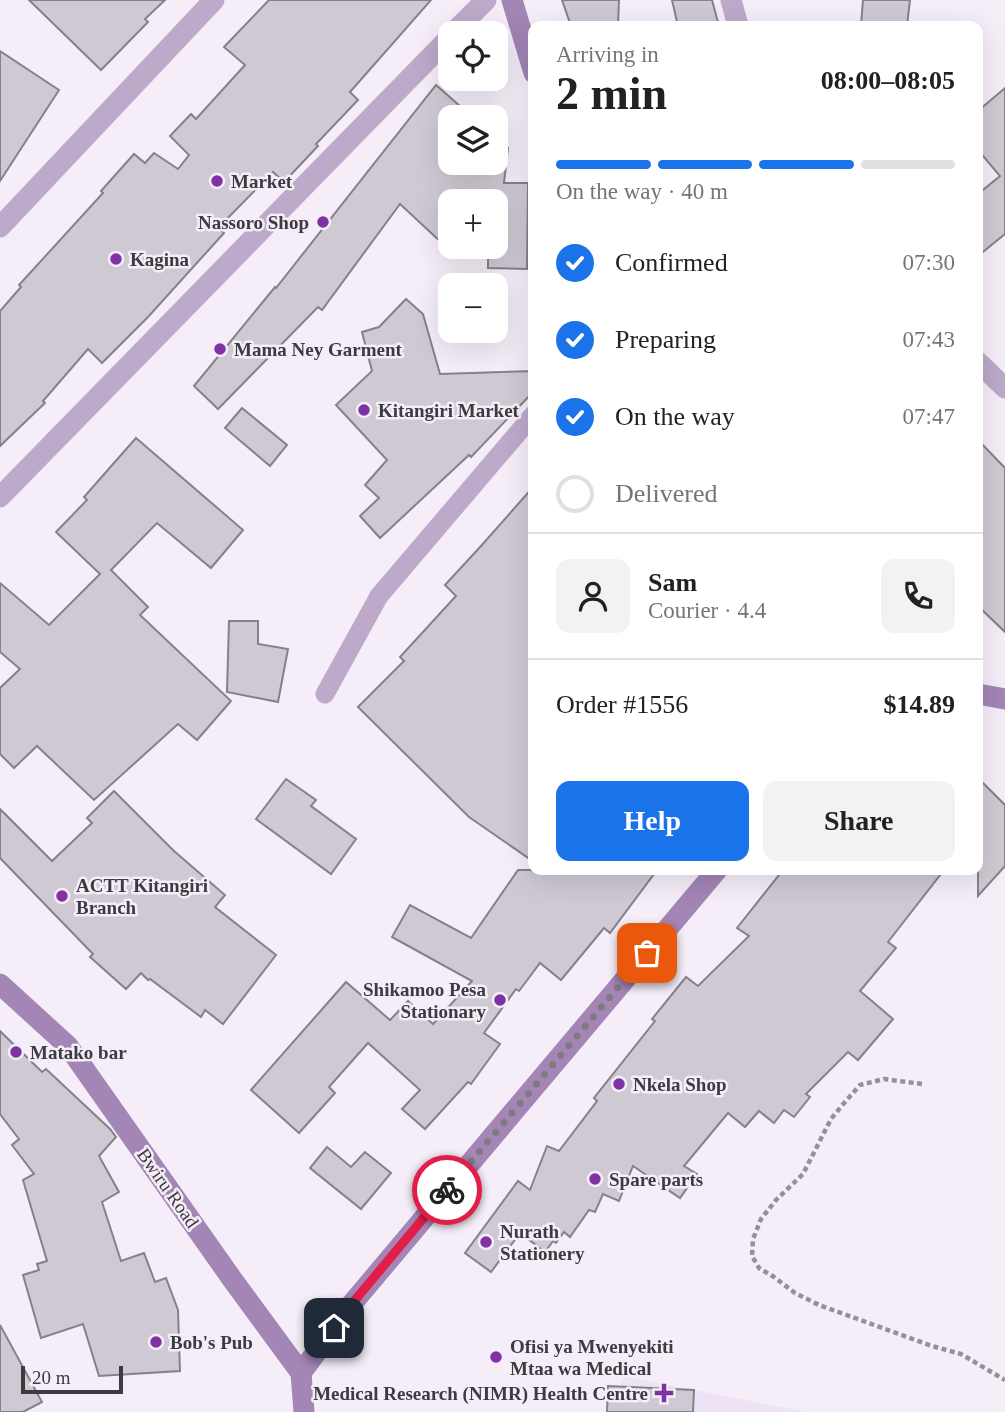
<!DOCTYPE html>
<html lang="en">
<head>
<meta charset="utf-8">
<style>
	:root { --surface:#fff; --page:#f2f2f2; --text:#202124; --muted:#757577; --line:#e0e0e0; --accent:#1a73e8 }
	body { margin:0; font-family:"Times New Roman",serif; background:var(--page); color:var(--text); height:100vh; display:flex; flex-direction:column; font-size:26px; white-space:nowrap }
	* { box-sizing:border-box; margin:0 }
	p { font-size:23px; color:var(--muted) }
	.icon { flex:none; width:38px; height:38px; fill:none; stroke:currentColor; stroke-width:2; stroke-linecap:round; stroke-linejoin:round }
	.map { position:relative; flex:1; overflow:hidden }
	.drawer { position:absolute; left:528px; top:21px; width:455px; height:854px; display:flex; flex-direction:column; background:var(--surface); border-radius:14px; box-shadow:0 7px 28px #0002 }
	.drawer>* { flex:none }
	.controls { position:absolute; left:438px; top:21px; display:grid; gap:14px }
	.controls a { display:grid; place-items:center; width:70px; height:70px; border-radius:14px; background:var(--surface); box-shadow:0 7px 28px #0002; font-size:35px }
	.scale { position:absolute; left:21px; bottom:18px; width:102px; box-sizing:border-box; padding-left:7px; border:4px solid #3d3b3f; border-top:0; font-size:19px; line-height:24px; white-space:nowrap; color:#3d3b3f; -webkit-text-stroke:5px #f5eef9; paint-order:stroke }
	.pin { position:absolute; display:grid; place-items:center; width:60px; height:60px; color:#fff; margin:-30px; border-radius:14px; box-shadow:0 4px 10px #0006 }
	.courier { position:absolute; display:grid; place-items:center; width:70px; height:70px; margin:-35px; border:5px solid #e11d48; border-radius:50%; background:#fff; color:#222; box-shadow:0 2px 9px #0007 }
	.head em { font-style:normal; font-weight:600 }
	.head div { display:flex; flex-direction:column-reverse }
	.head { display:flex; align-items:center; justify-content:space-between; height:119px; padding:0 28px }
	h1 { font-size:46px; font-weight:600; line-height:52px }
	.bar { display:grid; grid-template-columns:repeat(4,1fr); gap:10px 7px; align-content:center; height:84px; padding:0 28px }
	.bar i { height:9px; border-radius:5px; background:var(--line) }
	.bar .active { background:var(--accent) }
	.bar p { grid-column:span 4 }
	.line { display:flex; align-items:center; gap:18px; padding:0 28px; border-top:2px solid var(--line) }
	.line div { flex:1 }
	.round { display:grid; place-items:center; flex:none; width:74px; height:74px; border-radius:14px; background:var(--page) }
	ol { padding:0 28px; list-style:none }
	li { display:flex; align-items:center; gap:21px; height:77px }
	li p { margin-inline-start:auto }
	li .icon { padding:7px; border-radius:50%; background:var(--accent); color:#fff; stroke-width:4 }
	li:last-child { color:var(--muted) }
	li i { width:38px; height:38px; border:4px solid var(--line); border-radius:50% }
	.button { display:flex; gap:14px; margin-top:auto; padding:14px 28px }
	.button a { flex:1; height:80px; border-radius:14px; background:var(--accent); color:#fff; font-size:28px; font-weight:600; line-height:80px; text-align:center }
	.button a+a { background:var(--page); color:var(--text) }
	.map>svg:first-child { display:block }
	.built { fill:#eee3f5 }
	.building { fill:#cfc9d3; stroke:#868089; stroke-width:2 }
	.lines { fill:none; stroke-linecap:round; stroke-linejoin:round }
	.path { stroke:#949097; stroke-width:4.5; stroke-dasharray:5 3.5; stroke-linecap:butt }
	.lane { stroke:#bda9ca; stroke-width:19 }
	.street { stroke:#bda9ca; stroke-width:21 }
	.secondary { stroke:#a385b6; stroke-width:21 }
	.done { stroke:#7d7a80; stroke-width:7; stroke-dasharray:0 12.6 }
	.route { stroke:#e11d48; stroke-width:9 }
	.poi-dot { fill:#7e32a4; stroke:#f5eef9; stroke-width:2.5 }
	.labels { text-anchor:middle; dominant-baseline:central; stroke-width:5; stroke-linejoin:round; paint-order:stroke }
	.poi-label { font-size:19px; font-weight:bold; fill:#3d3b3f; stroke:#f5eef9; text-anchor:start }
	.street-label { font-size:19px; fill:#3d3b3f; stroke:#f5eef9 }
</style>
</head>
<body>
<div class="map">
<svg width="1005" height="1412" viewBox="0 0 1005 1412">
	<rect width="100%" height="100%" fill="#f5eef9"/>
	<!-- built -->
	<polygon class="built" points="624,1376 806,1412 612,1412 611,1410"/>
	<!-- building -->
	<g class="building">
		<polygon points="29,0 165,0 145,19 148,22 101,70"/>
		<polygon points="269,0 431,0 350,92 358,100 316,144 318,146 284,182 273,172 218,228 224,233 148,317 102,363 88,349 43,401 45,403 0,446 0,311 21,287 19,285 103,193 101,191 134,154 145,163 154,153 178,169 189,155 170,136 191,114 196,119 245,65 224,47"/>
		<polygon points="562,0 619,0 618,26 571,26"/>
		<polygon points="672,0 712,0 719,26 678,26"/>
		<polygon points="863,0 910,0 907,26 861,25"/>
		<polygon points="0,51 59,90 0,181"/>
		<polygon points="436,85 468,113 464,117 450,117 450,163 495,163 495,137 508,148 504,183 528,183 527,269 488,268 488,247 495,247 495,201 450,201 450,247 470,247 458,258 400,204 322,310 318,307 218,409 194,386 275,287 276,288"/>
		<polygon points="1005,88 1005,234 978,256 978,194 1000,176 978,150 978,111"/>
		<polygon points="406,299 423,314 440,374 534,371 534,391 471,457 469,455 380,538 360,516 379,498 365,485 387,460 336,405 372,371 362,332 379,327"/>
		<polygon points="242,408 287,445 270,466 225,428"/>
		<polygon points="136,438 243,530 211,568 157,523 111,570 148,607 140,615 231,701 197,740 178,724 94,800 37,746 14,768 0,754 0,688 20,669 0,652 0,583 49,625 100,574 56,532 87,500 84,497"/>
		<polygon points="978,440 1005,468 1005,632 978,606"/>
		<polygon points="534,486 534,862 469,817 358,707 404,661 400,657 456,596 445,585 481,546"/>
		<polygon points="229,621 258,621 258,644 288,649 278,702 227,692"/>
		<polygon points="978,778 1005,805 1005,866 978,896"/>
		<polygon points="286,779 316,800 311,806 356,839 331,874 256,819"/>
		<polygon points="114,791 174,851 225,895 215,907 276,955 223,1024 205,1010 201,1017 150,979 148,980 141,973 126,989 90,957 93,954 0,858 0,809 52,861 92,823 87,818"/>
		<polygon points="518,870 657,870 610,933 604,928 561,980 540,963 519,991 516,989 484,1033 500,1044 471,1084 468,1082 425,1129 402,1109 420,1090 368,1043 329,1087 335,1093 299,1133 251,1090 346,982 390,1020 408,1001 433,1024 472,981 392,937 410,905 471,938"/>
		<polygon points="783,870 944,870 888,942 896,948 860,991 893,1019 858,1060 848,1052 806,1094 810,1097 794,1117 784,1110 774,1123 759,1111 745,1127 728,1113 684,1166 697,1174 680,1198 633,1166 619,1201 603,1194 595,1212 589,1210 570,1237 564,1232 556,1243 553,1241 545,1252 520,1233 491,1272 465,1253 518,1181 530,1190 547,1146 559,1151 597,1101 594,1098 655,1021 652,1019 686,977 698,986 749,936 737,928"/>
		<polygon points="0,1031 42,1072 46,1069 110,1129 116,1137 99,1156 119,1192 102,1202 121,1261 144,1253 155,1282 166,1278 178,1310 180,1371 99,1376 83,1324 41,1338 23,1275 39,1270 37,1264 47,1261 23,1180 34,1174 12,1145 19,1139 0,1114"/>
		<polygon points="327,1147 351,1167 365,1152 391,1173 361,1209 310,1168"/>
		<polygon points="0,1325 42,1402 23,1412 0,1412"/>
		<polygon points="608,1386 694,1390 693,1412 607,1412"/>
	</g>
	<g class="lines">
		<!-- path -->
		<polyline class="path" points="922,1084 884,1079 860,1085 845,1102 831,1119 803,1174 776,1200 761,1219 753,1239 752,1256 759,1268 774,1277 795,1293 819,1305 932,1346 961,1354 1005,1380"/>
		<!-- lane -->
		<polyline class="lane" points="325,694 379,596 534,414"/>
		<!-- street -->
		<g class="street">
			<polyline points="731,0 738,26"/>
			<polyline points="453,33 486,0"/>
			<polyline points="0,227 214,0"/>
			<polyline points="978,362 1005,388"/>
			<polyline points="0,497 450,37"/>
		</g>
		<!-- secondary -->
		<g class="secondary">
			<polyline points="512,0 534,73"/>
			<polyline points="978,694 1005,699"/>
			<polyline points="0,984 68,1046 232,1279 301,1373 304,1412"/>
			<polyline points="301,1373 350,1306 717,870"/>
		</g>
	</g>
	<g class="lines">
		<!-- done -->
		<polyline class="done" points="447,1190 647,953"/>
		<!-- route -->
		<polyline class="route" points="334,1328 350,1306 447,1190"/>
	</g>
	<!-- markers -->
	<g class="poi-dot">
		<circle cx="217" cy="181" r="7"/>
		<circle cx="323" cy="222" r="7"/>
		<circle cx="116" cy="259" r="7"/>
		<circle cx="220" cy="349" r="7"/>
		<circle cx="364" cy="410" r="7"/>
		<circle cx="62" cy="896" r="7"/>
		<circle cx="500" cy="1000" r="7"/>
		<circle cx="16" cy="1052" r="7"/>
		<circle cx="619" cy="1084" r="7"/>
		<circle cx="595" cy="1179" r="7"/>
		<circle cx="486" cy="1242" r="7"/>
		<circle cx="156" cy="1342" r="7"/>
		<circle cx="496" cy="1357" r="7"/>
		<path d="M660.5 1382.5h7v7h7v7h-7v7h-7v-7h-7v-7h7z"/>
	</g>
	<g class="labels">
		<!-- poi labels -->
		<g class="poi-label">
			<text x="231" y="181">Market</text>
			<text x="309" y="222" text-anchor="end">Nassoro Shop</text>
			<text x="130" y="259">Kagina</text>
			<text x="234" y="349">Mama Ney Garment</text>
			<text x="378" y="410">Kitangiri Market</text>
			<text x="76" y="885">ACTT Kitangiri<tspan x="76" dy="22">Branch</tspan></text>
			<text x="486" y="989" text-anchor="end">Shikamoo Pesa<tspan x="486" dy="22">Stationary</tspan></text>
			<text x="30" y="1052">Matako bar</text>
			<text x="633" y="1084">Nkela Shop</text>
			<text x="609" y="1179">Spare parts</text>
			<text x="500" y="1231">Nurath<tspan x="500" dy="22">Stationery</tspan></text>
			<text x="170" y="1342">Bob's Pub</text>
			<text x="510" y="1346">Ofisi ya Mwenyekiti<tspan x="510" dy="22">Mtaa wa Medical</tspan></text>
			<text x="648" y="1393" text-anchor="end">Medical Research (NIMR) Health Centre</text>
		</g>
		<!-- street labels -->
		<g class="street-label">
			<text transform="translate(168 1188) rotate(55)">Bwiru Road</text>
		</g>
	</g>
</svg>
<div class="controls">
<a><svg class="icon" aria-label="locate" viewBox="0 0 24 24"><circle cx="12" cy="12" r="6"/><path d="M12 2v4M12 18v4M2 12h4M18 12h4"/></svg></a>
<a><svg class="icon" aria-label="layers" viewBox="0 0 24 24"><path d="M12 4l9 5-9 5-9-5zM3 14l9 5 9-5"/></svg></a>
<a>+</a>
<a>−</a>
</div>
<div class="scale">20 m</div>
<div class="pin" style="left:647px;top:953px;background:#ea580c"><svg class="icon" aria-label="bag" viewBox="0 0 24 24"><path d="M5 8h14l-1 12H6zM9 8a3 3 0 0 1 6 0"/></svg></div>
<div class="pin" style="left:334px;top:1328px;background:#1f2937"><svg class="icon" aria-label="home" viewBox="0 0 24 24"><path d="M3 11l9-7 9 7M6 9v11h12V9"/></svg></div>
<div class="courier" style="left:447px;top:1190px"><svg class="icon" aria-label="bike" viewBox="0 0 24 24"><circle cx="6" cy="16" r="4"/><circle cx="18" cy="16" r="4"/><path d="M6 16l4-8h5l3 8M10 8l3 8H6M13 5h3"/></svg></div>
<section class="drawer">
<div class="head"><div><h1>2 min</h1><p>Arriving in</p></div><em>08:00–08:05</em></div>
<div class="bar"><i class="active"></i><i class="active"></i><i class="active"></i><i></i><p>On the way · 40 m</p></div>
<ol>
<li><svg class="icon" aria-label="check" viewBox="0 0 24 24"><path d="M5 12l5 5 9-10"/></svg>Confirmed<p>07:30</p></li>
<li><svg class="icon" aria-label="check" viewBox="0 0 24 24"><path d="M5 12l5 5 9-10"/></svg>Preparing<p>07:43</p></li>
<li><svg class="icon" aria-label="check" viewBox="0 0 24 24"><path d="M5 12l5 5 9-10"/></svg>On the way<p>07:47</p></li>
<li><i></i>Delivered</li>
</ol>
<div class="line" style="height:126px"><a class="round"><svg class="icon" aria-label="person" viewBox="0 0 24 24"><circle cx="12" cy="8" r="4"/><path d="M4 21q1-7 8-7t8 7"/></svg></a><div><b>Sam</b><p>Courier · 4.4</p></div><a class="round"><svg class="icon" aria-label="phone" viewBox="0 0 24 24"><path d="M5 4h4l2 5-3 2q2 4 5 5l2-3 5 2v4C11 20 4 13 5 4z"/></svg></a></div>
<div class="line" style="height:91px"><div>Order #1556</div><b>$14.89</b></div>
<div class="button"><a>Help</a><a>Share</a></div>
</section>
</div>
</body>
</html>
